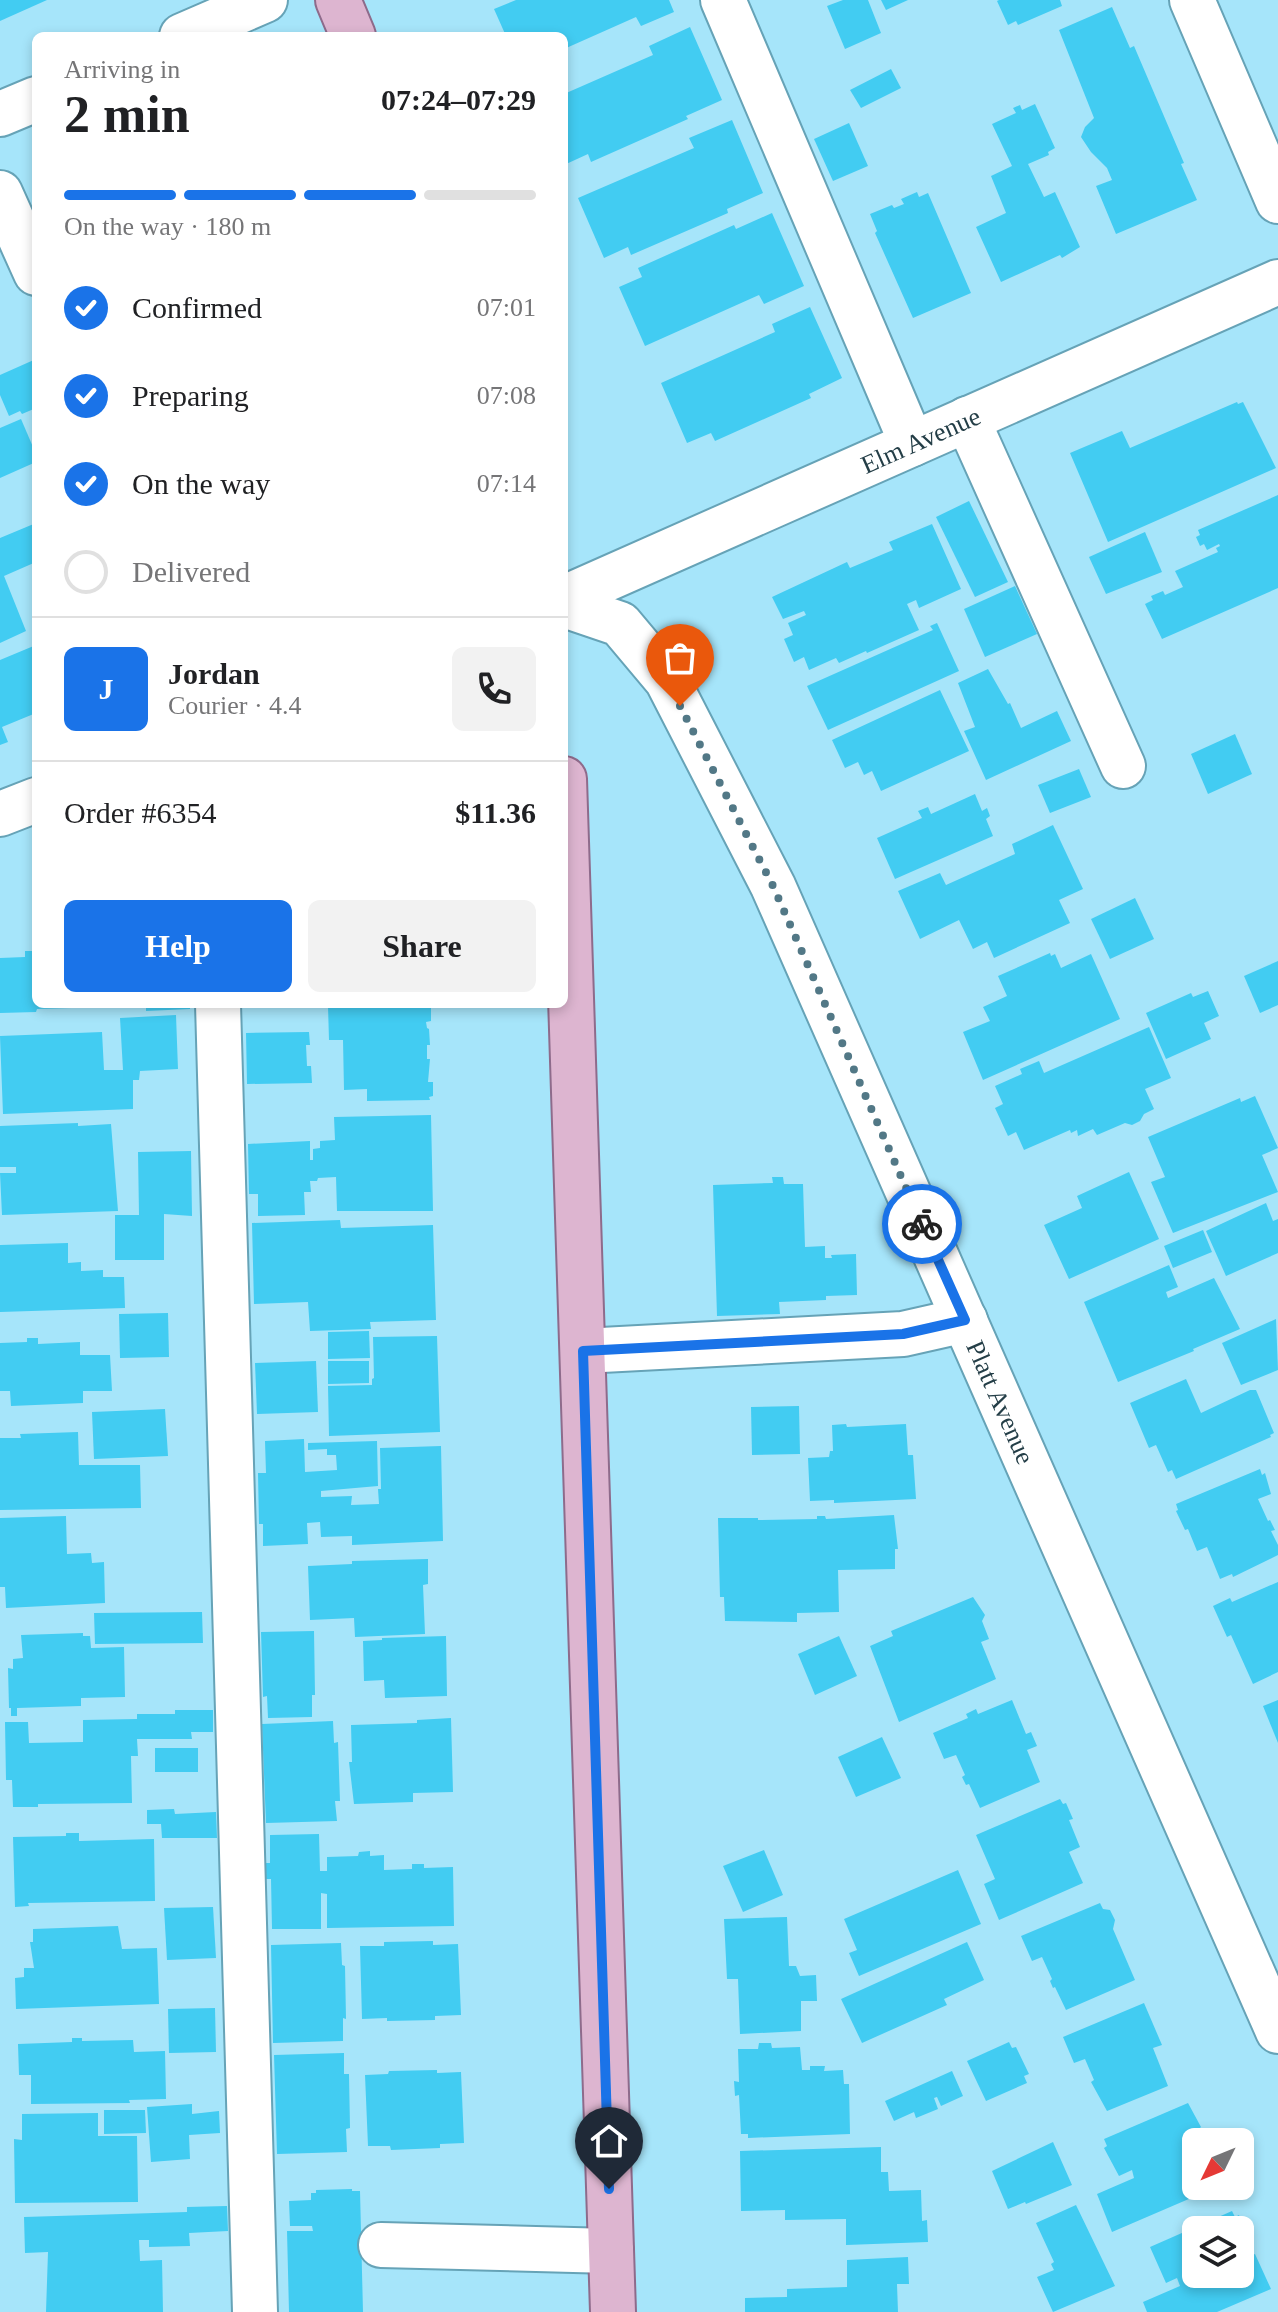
<!DOCTYPE html>
<html lang="en">
<head>
<meta charset="utf-8">
<style>
	:root { --surface:#fff; --page:#f2f2f2; --text:#202124; --muted:#757577; --line:#e0e0e0; --accent:#1a73e8 }
	body { margin:0; font-family:"Times New Roman",serif; background:var(--page); color:var(--text); height:100vh; display:flex; flex-direction:column; font-size:30px; white-space:nowrap }
	* { box-sizing:border-box; margin:0 }
	p { font-size:26px; color:var(--muted) }
	.icon { flex:none; width:44px; height:44px; fill:none; stroke:currentColor; stroke-width:2; stroke-linecap:round; stroke-linejoin:round }
	.map { position:relative; flex:1; overflow:hidden }
	.side { position:absolute; left:32px; top:32px; width:536px; height:976px; display:flex; flex-direction:column; background:var(--surface); border-radius:12px; box-shadow:0 4px 12px #0003 }
	.side>* { flex:none }
	.needle { width:52px; rotate:227deg }
	.fabs { position:absolute; left:1182px; top:2128px; display:grid; gap:16px }
	.fabs a { display:grid; place-items:center; width:72px; height:72px; border-radius:12px; background:var(--surface); box-shadow:0 4px 12px #0003; font-size:40px }
	.pin { position:absolute; display:grid; place-items:center; width:68px; height:68px; color:#fff; margin:-82px -34px; border-radius:50% 50% 50% 0; rotate:-45deg; box-shadow:0 0 8px #0007 }
	.pin .icon { rotate:45deg }
	.courier { position:absolute; display:grid; place-items:center; width:80px; height:80px; margin:-40px; border:6px solid #1a73e8; border-radius:50%; background:#fff; color:#222; box-shadow:0 2px 10px #0007 }
	.head em { font-style:normal; font-weight:600 }
	.head div { display:flex; flex-direction:column-reverse }
	.head { display:flex; align-items:center; justify-content:space-between; height:136px; padding:0 32px }
	h1 { font-size:52px; font-weight:600; line-height:60px }
	.bar { display:grid; grid-template-columns:repeat(4,1fr); gap:12px 8px; align-content:center; height:96px; padding:0 32px }
	.bar i { height:10px; border-radius:6px; background:var(--line) }
	.bar .current { background:var(--accent) }
	.bar p { grid-column:span 4 }
	.line { display:flex; align-items:center; gap:20px; padding:0 32px; border-top:2px solid var(--line) }
	.line div { flex:1 }
	.round { display:grid; place-items:center; flex:none; width:84px; height:84px; border-radius:12px; background:var(--page) }
	ol { padding:0 32px; list-style:none }
	li { display:flex; align-items:center; gap:24px; height:88px }
	li p { margin-inline-start:auto }
	li .icon { padding:8px; border-radius:50%; background:var(--accent); color:#fff; stroke-width:4 }
	li:last-child { color:var(--muted) }
	li i { width:44px; height:44px; border:4px solid var(--line); border-radius:50% }
	.primary-button { display:flex; gap:16px; margin-top:auto; padding:16px 32px }
	.primary-button a { flex:1; height:92px; border-radius:12px; background:var(--accent); color:#fff; font-size:32px; font-weight:600; line-height:92px; text-align:center }
	.primary-button a+a { background:var(--page); color:var(--text) }
	.map>svg:first-child { display:block }
	.building { fill:#42ccf2; fill-rule:evenodd }
	.lines { fill:none; stroke-linecap:round; stroke-linejoin:round }
	.minor-casing { stroke:#66a3b7; stroke-width:48 }
	.major-casing { stroke:#8e6b8b; stroke-width:48 }
	.minor { stroke:#fff; stroke-width:44 }
	.major { stroke:#ddb5d0; stroke-width:44 }
	.done { stroke:#527886; stroke-width:8; stroke-dasharray:0 14.4 }
	.route { stroke:#1a73e8; stroke-width:10 }
	.labels { text-anchor:middle; dominant-baseline:central; stroke-width:6; stroke-linejoin:round; paint-order:stroke }
	.street-label { font-size:26px; fill:#243e47; stroke:#c9eefb }
</style>
</head>
<body>
<div class="map">
<svg width="1278" height="2312" viewBox="0 0 1278 2312">
	<rect width="100%" height="100%" fill="#a6e5fa"/>
	<!-- building -->
	<g class="building">
		<polygon points="0,0 47,0 0,21"/>
		<polygon points="516,0 669,0 674,12 641,26 636,17 564,49 564,36 506,36 494,9"/>
		<polygon points="843,0 868,0 881,33 845,49 827,6"/>
		<polygon points="881,0 908,0 886,10"/>
		<polygon points="999,0 1060,0 1062,6 1018,25 1016,21 1008,25 997,1"/>
		<polygon points="1112,7 1130,48 1134,46 1184,163 1181,164 1197,200 1116,234 1096,186 1112,180 1107,168 1091,152 1081,137 1085,127 1094,118 1059,30"/>
		<polygon points="690,27 722,100 686,116 688,119 591,162 588,154 564,165 564,94 653,55 649,46"/>
		<polygon points="891,69 901,88 861,108 850,90"/>
		<polygon points="1035,104 1055,148 1048,152 1049,155 1028,164 1044,197 1055,192 1080,247 1062,258 1060,255 1001,282 976,227 1006,213 991,176 1012,166 992,124 1016,113 1013,108 1020,105 1022,110"/>
		<polygon points="732,120 763,193 727,209 728,213 631,255 628,247 604,258 578,198 694,148 689,138"/>
		<polygon points="849,123 868,166 833,181 814,139"/>
		<polygon points="917,192 919,197 928,193 971,293 913,318 875,233 877,231 870,214 892,205 894,208 904,204 901,199"/>
		<polygon points="772,213 804,286 764,304 759,295 645,346 619,287 642,277 638,268 734,225 736,229"/>
		<polygon points="810,307 842,378 809,394 811,398 715,441 711,433 687,443 661,383 775,332 772,324"/>
		<polygon points="36,359 36,408 22,414 20,411 9,416 0,395 0,375"/>
		<polygon points="1237,402 1238,404 1243,402 1276,468 1108,542 1070,453 1122,431 1130,448"/>
		<polygon points="21,419 36,454 36,462 0,478 0,428"/>
		<polygon points="1278,495 1278,588 1162,639 1145,604 1153,600 1151,596 1163,591 1165,595 1183,587 1175,571 1218,552 1216,548 1220,546 1219,544 1207,550 1204,544 1200,546 1196,537 1200,535 1198,530"/>
		<polygon points="969,501 1008,582 975,597 936,517"/>
		<polygon points="36,523 36,562 4,576 26,631 0,643 0,538"/>
		<polygon points="932,524 961,589 919,608 916,600 907,604 919,630 867,653 866,651 839,663 836,658 809,670 804,657 794,662 784,639 793,635 788,623 806,615 804,611 783,619 772,597 847,562 850,568 893,550 889,542"/>
		<polygon points="1145,532 1162,572 1106,594 1089,557"/>
		<polygon points="1015,586 1037,634 985,657 964,609"/>
		<polygon points="937,623 959,671 828,730 807,686 933,630 930,626"/>
		<polygon points="36,645 36,713 2,727 8,742 0,745 0,660"/>
		<polygon points="988,669 1008,704 1010,703 1021,728 1057,711 1071,741 986,780 964,731 975,727 958,683"/>
		<polygon points="940,690 969,751 881,791 872,771 864,775 858,762 845,768 832,740"/>
		<polygon points="1235,734 1252,774 1208,794 1191,754"/>
		<polygon points="1079,769 1091,797 1050,813 1038,785"/>
		<polygon points="975,794 982,811 987,808 990,816 986,819 993,836 895,879 877,838 922,818 918,811 928,807 931,814"/>
		<polygon points="1053,825 1083,889 1059,900 1070,923 994,958 987,942 973,949 959,920 920,939 898,891 940,873 946,885 1015,854 1012,844"/>
		<polygon points="1135,898 1154,939 1110,959 1091,919"/>
		<polygon points="25,951 36,951 36,1004 106,1004 106,1007 37,1009 36,1012 0,1013 0,958 25,957"/>
		<polygon points="1050,953 1051,956 1055,954 1061,968 1091,954 1120,1019 983,1080 963,1032 990,1021 983,1007 1007,996 998,976"/>
		<polygon points="1278,961 1278,1005 1260,1013 1244,976"/>
		<polygon points="1208,991 1219,1016 1204,1023 1211,1039 1166,1059 1146,1013 1191,993 1193,997"/>
		<polygon points="146,1004 190,1004 190,1009 146,1011"/>
		<polygon points="426,1004 427,1007 431,1007 431,1021 426,1022 427,1028 429,1029 430,1045 427,1045 427,1059 430,1059 428,1082 433,1082 433,1096 429,1097 430,1100 367,1101 367,1089 344,1090 343,1040 329,1040 328,1006"/>
		<polygon points="176,1015 178,1069 140,1071 139,1080 133,1080 133,1109 3,1114 0,1036 102,1032 104,1070 123,1070 120,1018"/>
		<polygon points="1149,1027 1171,1078 1145,1089 1154,1109 1144,1114 1140,1121 1132,1125 1125,1123 1097,1135 1093,1129 1078,1136 1077,1130 1071,1133 1070,1130 1024,1150 1016,1132 1008,1136 995,1108 1003,1104 995,1086 1022,1074 1020,1069 1039,1061 1044,1073"/>
		<polygon points="309,1032 310,1045 306,1045 307,1066 311,1066 312,1083 247,1084 246,1033"/>
		<polygon points="1255,1096 1278,1148 1262,1155 1278,1192 1173,1233 1151,1182 1165,1177 1148,1137 1240,1098 1241,1102"/>
		<polygon points="431,1115 433,1211 337,1211 336,1177 318,1178 317,1181 310,1181 311,1192 304,1192 305,1215 258,1216 258,1194 249,1194 248,1144 310,1141 310,1160 313,1160 313,1149 320,1148 320,1141 335,1140 334,1117"/>
		<polygon points="78,1123 78,1126 111,1124 118,1211 2,1215 0,1173 16,1173 16,1167 0,1167 0,1126"/>
		<polygon points="191,1151 192,1216 164,1214 164,1260 115,1260 115,1215 139,1215 138,1152"/>
		<polygon points="1129,1172 1159,1239 1069,1279 1044,1225 1082,1208 1077,1196"/>
		<polygon points="772,1177 783,1177 784,1184 803,1184 805,1247 825,1246 825,1258 832,1258 831,1255 856,1254 857,1295 826,1296 826,1300 779,1302 780,1314 717,1316 713,1185 773,1183"/>
		<polygon points="1266,1203 1273,1221 1278,1219 1278,1253 1226,1276 1206,1231"/>
		<polygon points="340,1220 341,1228 433,1225 436,1320 370,1322 371,1329 310,1331 308,1302 254,1304 252,1223"/>
		<polygon points="1203,1230 1212,1252 1173,1268 1164,1246"/>
		<polygon points="68,1243 68,1263 81,1262 81,1271 103,1270 103,1277 124,1277 125,1308 0,1312 0,1245"/>
		<polygon points="1169,1265 1178,1287 1166,1292 1168,1298 1214,1278 1240,1329 1193,1349 1194,1351 1118,1382 1084,1302"/>
		<polygon points="168,1313 169,1357 120,1358 119,1314"/>
		<polygon points="1276,1319 1278,1370 1241,1385 1222,1343"/>
		<polygon points="369,1331 370,1358 328,1359 328,1332"/>
		<polygon points="437,1336 440,1432 329,1436 328,1386 372,1385 372,1379 374,1378 373,1337"/>
		<polygon points="27,1338 38,1338 38,1344 80,1342 80,1355 110,1355 112,1391 83,1391 83,1403 11,1406 10,1391 0,1391 0,1343 27,1342"/>
		<polygon points="316,1361 318,1412 257,1414 255,1363"/>
		<polygon points="328,1361 369,1361 369,1383 328,1384"/>
		<polygon points="1186,1379 1201,1413 1250,1390 1256,1390 1274,1433 1270,1435 1271,1437 1176,1479 1172,1470 1168,1472 1156,1445 1149,1448 1130,1403"/>
		<polygon points="799,1406 800,1454 752,1455 751,1407"/>
		<polygon points="165,1409 168,1456 94,1459 92,1412"/>
		<polygon points="846,1424 847,1427 906,1424 908,1455 913,1455 916,1499 834,1503 834,1500 810,1501 808,1458 829,1457 830,1451 833,1451 832,1425"/>
		<polygon points="78,1432 79,1465 140,1465 141,1508 0,1510 0,1438 21,1438 20,1434"/>
		<polygon points="304,1439 305,1472 337,1470 336,1455 327,1455 327,1449 308,1450 308,1443 377,1441 378,1486 321,1491 321,1497 352,1496 351,1505 379,1504 378,1489 381,1489 380,1448 441,1446 443,1541 352,1545 352,1536 321,1537 320,1522 307,1523 308,1544 263,1546 263,1524 259,1524 258,1473 266,1473 265,1441"/>
		<polygon points="1260,1469 1262,1475 1265,1473 1271,1494 1258,1499 1268,1521 1270,1520 1275,1530 1271,1531 1278,1545 1278,1555 1233,1577 1232,1574 1220,1579 1207,1547 1197,1551 1188,1529 1185,1530 1176,1511 1178,1510 1176,1504"/>
		<polygon points="894,1515 898,1549 895,1549 895,1569 838,1570 839,1612 797,1613 797,1622 725,1621 724,1597 720,1597 718,1518 758,1518 758,1520 817,1519 817,1516 825,1516 826,1519"/>
		<polygon points="66,1516 67,1554 91,1553 92,1563 104,1562 105,1603 6,1608 5,1587 0,1587 0,1518"/>
		<polygon points="428,1559 428,1584 423,1585 425,1634 355,1637 354,1618 310,1620 308,1566 352,1564 352,1561"/>
		<polygon points="1278,1582 1278,1672 1253,1684 1231,1635 1227,1637 1213,1606 1230,1598 1232,1602"/>
		<polygon points="973,1597 985,1615 982,1621 989,1639 981,1642 996,1679 899,1722 870,1646 893,1636 891,1631"/>
		<polygon points="202,1612 203,1643 95,1644 94,1613"/>
		<polygon points="314,1631 315,1695 312,1695 312,1717 268,1718 267,1696 263,1697 261,1632"/>
		<polygon points="83,1633 83,1636 90,1636 91,1648 124,1647 125,1697 81,1698 81,1706 17,1708 17,1716 11,1716 11,1708 9,1708 8,1668 13,1669 13,1659 23,1658 21,1635"/>
		<polygon points="446,1636 447,1696 385,1698 384,1680 364,1681 363,1641 382,1640 382,1638"/>
		<polygon points="839,1636 857,1676 815,1695 798,1654"/>
		<polygon points="1012,1700 1026,1734 1031,1732 1037,1746 1027,1750 1040,1782 980,1808 969,1784 966,1785 962,1777 965,1775 956,1755 944,1759 933,1733 968,1718 966,1714 976,1709 978,1714"/>
		<polygon points="1278,1700 1278,1743 1263,1706"/>
		<polygon points="175,1710 213,1710 213,1732 191,1732 192,1739 137,1739 138,1756 131,1756 132,1803 38,1804 38,1807 13,1807 12,1780 6,1780 5,1722 28,1722 29,1743 83,1742 83,1720 137,1719 137,1714 175,1714"/>
		<polygon points="451,1718 453,1792 413,1793 413,1802 354,1804 349,1762 352,1762 351,1725 417,1723 417,1720"/>
		<polygon points="333,1721 334,1743 338,1742 340,1801 335,1801 337,1821 266,1823 262,1724"/>
		<polygon points="882,1737 901,1778 856,1797 838,1757"/>
		<rect x="155" y="1748" width="43" height="24"/>
		<polygon points="1060,1799 1063,1804 1066,1803 1073,1819 1069,1820 1080,1847 1069,1852 1083,1883 999,1920 984,1884 995,1879 976,1835"/>
		<polygon points="174,1809 175,1814 216,1812 217,1838 162,1838 161,1824 147,1824 147,1810"/>
		<polygon points="66,1833 79,1833 79,1841 154,1839 155,1901 28,1903 29,1906 15,1907 13,1837 66,1836"/>
		<polygon points="319,1834 320,1871 327,1871 327,1857 358,1856 359,1852 370,1851 370,1856 384,1855 384,1870 412,1869 412,1864 424,1864 424,1868 453,1867 454,1926 327,1928 327,1894 321,1893 321,1929 272,1929 271,1879 266,1879 266,1863 270,1863 270,1835"/>
		<polygon points="764,1850 783,1895 743,1912 723,1866"/>
		<polygon points="958,1870 981,1924 859,1976 849,1953 857,1950 844,1919"/>
		<polygon points="1100,1903 1103,1909 1110,1910 1115,1920 1113,1929 1135,1980 1066,2010 1055,1987 1053,1988 1050,1981 1052,1979 1042,1957 1032,1961 1021,1936"/>
		<polygon points="213,1907 216,1958 167,1960 164,1908"/>
		<polygon points="787,1917 789,1966 796,1966 800,1976 816,1975 817,2001 801,2001 801,2031 740,2034 738,1979 727,1979 724,1919"/>
		<polygon points="118,1926 122,1949 157,1948 159,2004 16,2009 15,1978 24,1977 24,1968 34,1968 30,1942 33,1942 33,1929"/>
		<polygon points="433,1941 433,1945 458,1944 461,2015 435,2016 435,2020 387,2021 387,2018 362,2019 360,1946 384,1946 384,1942"/>
		<polygon points="967,1942 984,1980 944,1999 947,2005 862,2043 841,1999"/>
		<polygon points="341,1943 342,1965 345,1966 346,2019 343,2018 343,2041 273,2043 271,1945"/>
		<polygon points="1144,2003 1162,2045 1153,2048 1168,2086 1107,2111 1091,2082 1094,2080 1085,2059 1074,2063 1063,2037"/>
		<polygon points="215,2008 216,2052 169,2053 168,2009"/>
		<polygon points="72,2038 82,2038 82,2041 133,2040 134,2052 165,2051 166,2099 129,2100 130,2103 31,2104 31,2075 19,2075 18,2044 72,2042"/>
		<polygon points="1009,2042 1012,2048 1016,2047 1029,2074 1024,2076 1027,2083 986,2101 967,2061"/>
		<polygon points="759,2043 771,2043 772,2048 800,2047 802,2070 810,2070 810,2066 825,2066 824,2071 843,2070 844,2084 849,2084 850,2134 748,2138 748,2134 741,2134 739,2095 735,2096 734,2081 739,2082 738,2049 758,2049"/>
		<polygon points="344,2053 344,2074 349,2074 350,2128 346,2129 347,2152 277,2154 274,2055"/>
		<polygon points="437,2070 437,2073 461,2072 464,2143 440,2144 440,2148 391,2150 390,2146 368,2146 365,2075 388,2074 389,2071"/>
		<polygon points="952,2071 963,2096 941,2106 937,2097 934,2098 938,2109 916,2118 914,2112 894,2121 885,2101"/>
		<polygon points="1188,2103 1201,2127 1199,2129 1204,2142 1196,2142 1196,2186 1219,2186 1112,2232 1097,2194 1134,2178 1132,2170 1119,2176 1104,2148 1107,2146 1104,2139"/>
		<polygon points="192,2104 192,2114 219,2111 220,2133 189,2135 190,2159 151,2162 147,2107"/>
		<polygon points="104,2110 145,2110 146,2133 104,2134"/>
		<polygon points="98,2113 98,2136 137,2136 138,2202 15,2203 14,2139 22,2140 22,2114"/>
		<polygon points="1053,2142 1072,2185 1026,2204 1025,2202 1008,2209 992,2171"/>
		<polygon points="881,2147 881,2172 888,2172 889,2191 921,2190 922,2221 927,2220 928,2242 846,2245 846,2219 785,2220 785,2210 741,2211 740,2151"/>
		<polygon points="352,2189 352,2191 360,2191 363,2312 289,2312 287,2231 313,2231 312,2226 290,2226 289,2201 311,2200 311,2193 316,2193 316,2190"/>
		<polygon points="1076,2205 1115,2286 1053,2312 1037,2277 1054,2270 1051,2264 1054,2262 1036,2223"/>
		<polygon points="227,2206 228,2231 189,2233 190,2246 149,2247 149,2240 139,2240 140,2261 162,2260 163,2312 46,2312 48,2252 25,2253 24,2217 187,2212 187,2207"/>
		<path d="M1232,2211L1235,2217L1239,2215L1247,2236L1244,2237L1252,2255L1255,2254L1271,2289L1217,2312H1147L1143,2302L1180,2286L1177,2278L1166,2283L1150,2247ZM1196,2230H1240V2274H1196Z"/>
		<polygon points="908,2257 909,2284 897,2284 898,2312 745,2312 745,2298 787,2297 787,2289 847,2287 847,2260"/>
	</g>
	<g class="lines">
		<!-- minor casing -->
		<g class="minor-casing">
			<g id="minor">
				<polyline points="723,0 912,444"/>
				<polyline points="1192,0 1278,201"/>
				<polyline points="182,36 265,0"/>
				<polyline points="0,114 36,99"/>
				<polyline points="0,193 36,273"/>
				<polyline points="967,419 1123,766"/>
				<path id="s1" d="M564,598L1278,282"/>
				<path id="s2" d="M564,605L620,624L667,680L773,886L1278,2031"/>
				<polyline points="0,814 36,800"/>
				<polyline points="218,1004 255,2312"/>
				<polyline points="583,1351 903,1334 965,1320"/>
				<polyline points="381,2245 611,2251"/>
			</g>
		</g>
		<!-- major casing -->
		<g class="major-casing">
			<g id="major">
				<polyline points="338,0 353,36"/>
				<polyline points="564,779 613,2312"/>
			</g>
		</g>
		<!-- minor -->
		<use href="#minor" class="minor"/>
		<!-- major -->
		<use href="#major" class="major"/>
	</g>
	<g class="lines">
		<!-- done -->
		<polyline class="done" points="680,706 773,886 922,1224"/>
		<!-- route -->
		<polyline class="route" points="609,2189 583,1351 903,1334 965,1320 922,1224"/>
	</g>
	<g class="labels">
		<!-- street labels -->
		<g class="street-label">
			<text stroke="none"><textPath href="#s1" startOffset="390">Elm Avenue</textPath></text>
			<text stroke="none"><textPath href="#s2" startOffset="928">Platt Avenue</textPath></text>
		</g>
	</g>
</svg>
<div class="fabs">
<a><svg class="needle" viewBox="-14 -14 28 28"><path d="M0-13l5 13h-10z" fill="#e53935"/><path d="M0 13l5-13h-10z" fill="#757577"/></svg></a>
<a><svg class="icon" aria-label="layers" viewBox="0 0 24 24"><path d="M12 4l9 5-9 5-9-5zM3 14l9 5 9-5"/></svg></a>
</div>
<div class="pin" style="left:680px;top:706px;background:#ea580c"><svg class="icon" aria-label="bag" viewBox="0 0 24 24"><path d="M5 8h14l-1 12H6zM9 8a3 3 0 0 1 6 0"/></svg></div>
<div class="pin" style="left:609px;top:2189px;background:#1f2937"><svg class="icon" aria-label="home" viewBox="0 0 24 24"><path d="M3 11l9-7 9 7M6 9v11h12V9"/></svg></div>
<div class="courier" style="left:922px;top:1224px"><svg class="icon" aria-label="bike" viewBox="0 0 24 24"><circle cx="6" cy="16" r="4"/><circle cx="18" cy="16" r="4"/><path d="M6 16l4-8h5l3 8M10 8l3 8H6M13 5h3"/></svg></div>
<section class="side">
<div class="head"><div><h1>2 min</h1><p>Arriving in</p></div><em>07:24–07:29</em></div>
<div class="bar"><i class="current"></i><i class="current"></i><i class="current"></i><i></i><p>On the way · 180 m</p></div>
<ol>
<li><svg class="icon" aria-label="check" viewBox="0 0 24 24"><path d="M5 12l5 5 9-10"/></svg>Confirmed<p>07:01</p></li>
<li><svg class="icon" aria-label="check" viewBox="0 0 24 24"><path d="M5 12l5 5 9-10"/></svg>Preparing<p>07:08</p></li>
<li><svg class="icon" aria-label="check" viewBox="0 0 24 24"><path d="M5 12l5 5 9-10"/></svg>On the way<p>07:14</p></li>
<li><i></i>Delivered</li>
</ol>
<div class="line" style="height:144px"><b class="round" style="background:var(--accent);color:#fff">J</b><div><b>Jordan</b><p>Courier · 4.4</p></div><a class="round"><svg class="icon" aria-label="phone" viewBox="0 0 24 24"><path d="M5 4h4l2 5-3 2q2 4 5 5l2-3 5 2v4C11 20 4 13 5 4z"/></svg></a></div>
<div class="line" style="height:104px"><div>Order #6354</div><b>$11.36</b></div>
<div class="primary-button"><a>Help</a><a>Share</a></div>
</section>
</div>
</body>
</html>
